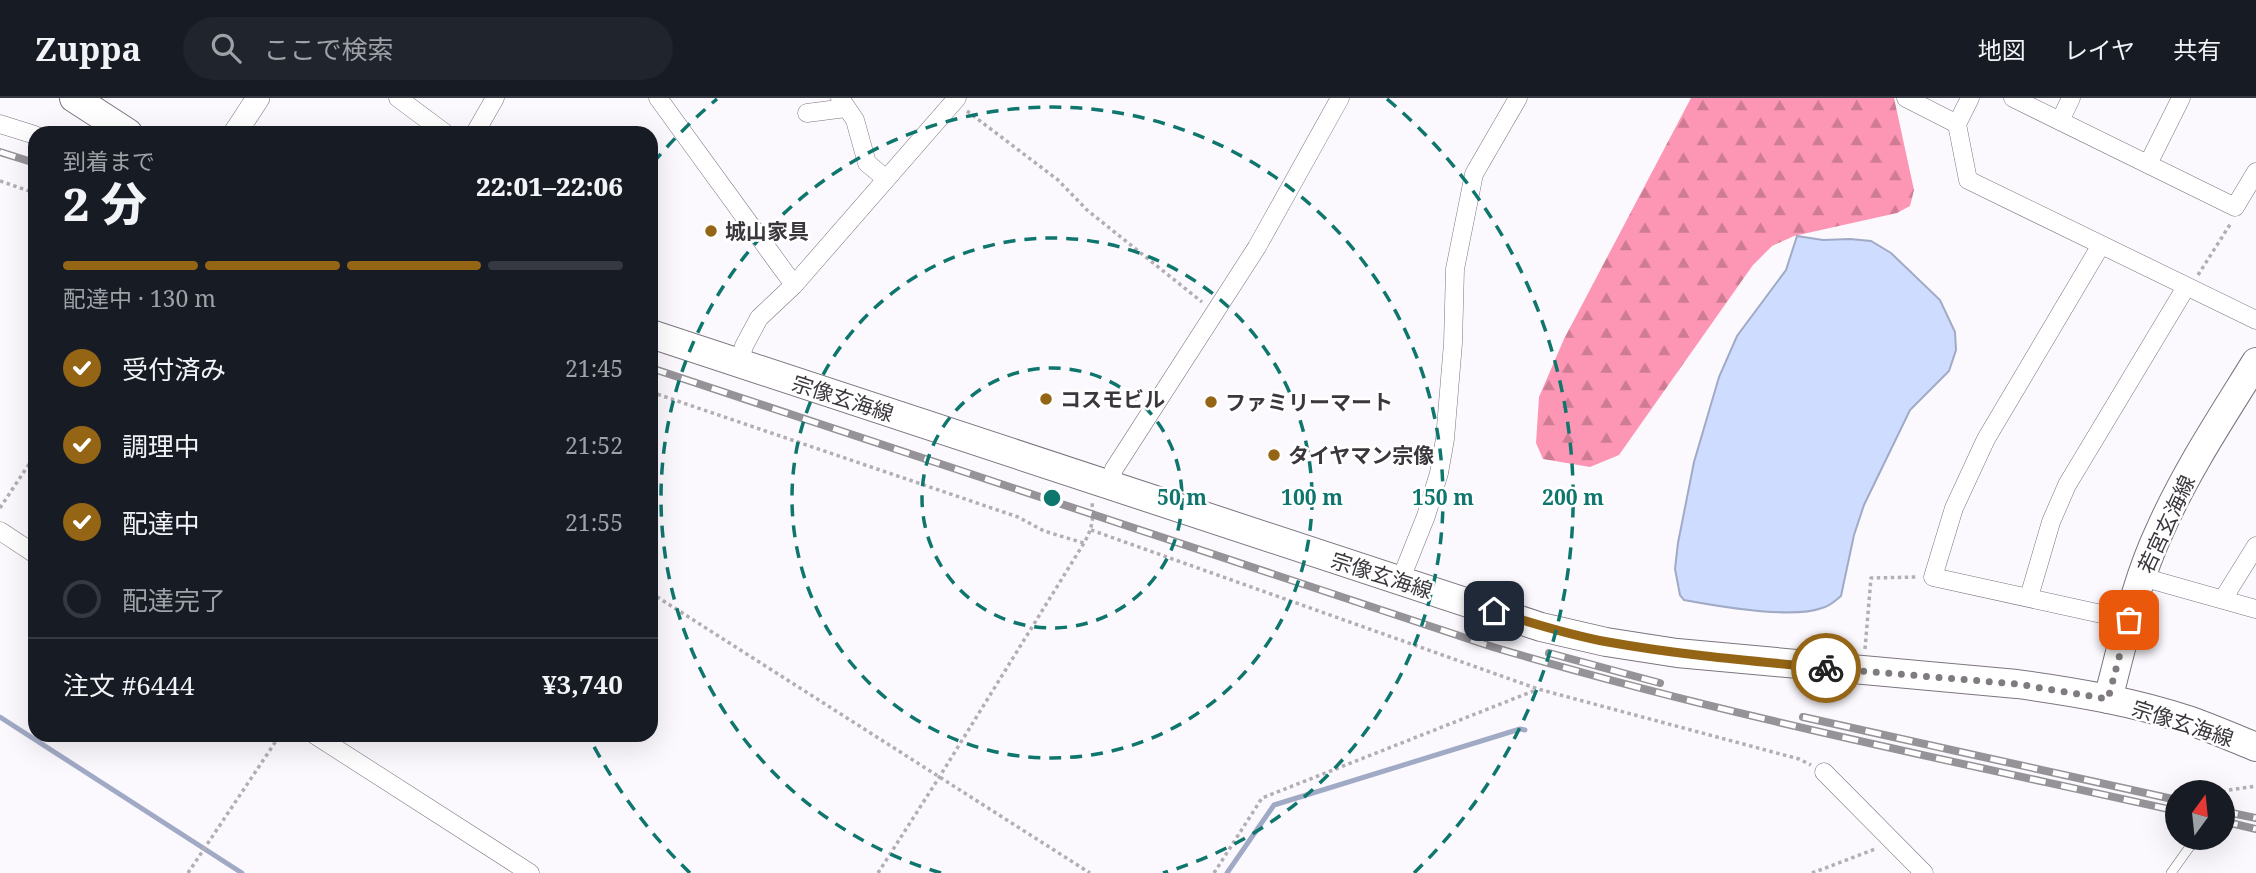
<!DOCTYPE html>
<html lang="ja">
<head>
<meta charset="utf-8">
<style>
	:root { --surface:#171b24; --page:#20242c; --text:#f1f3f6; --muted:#9ea1a6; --line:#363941; --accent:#956516 }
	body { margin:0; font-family:"Noto Serif","Noto Sans JP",serif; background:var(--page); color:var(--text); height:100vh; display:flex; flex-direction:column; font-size:26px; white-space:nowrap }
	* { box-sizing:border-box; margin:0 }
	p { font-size:23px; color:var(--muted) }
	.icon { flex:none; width:38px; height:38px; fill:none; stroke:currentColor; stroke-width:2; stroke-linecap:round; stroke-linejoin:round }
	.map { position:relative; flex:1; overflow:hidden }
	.drawer { position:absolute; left:28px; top:28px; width:630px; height:616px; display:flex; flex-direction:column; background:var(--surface); border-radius:21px; box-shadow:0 7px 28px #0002 }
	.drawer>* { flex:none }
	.needle { width:46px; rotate:15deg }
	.controls { position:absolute; left:2165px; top:682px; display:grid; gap:14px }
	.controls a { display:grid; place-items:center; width:70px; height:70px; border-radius:50%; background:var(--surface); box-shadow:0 7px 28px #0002; font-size:35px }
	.pin { position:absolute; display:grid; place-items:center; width:60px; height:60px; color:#fff; margin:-30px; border-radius:14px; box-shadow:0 4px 10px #0006 }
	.courier { position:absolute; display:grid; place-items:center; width:70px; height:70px; margin:-35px; border:5px solid #956516; border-radius:50%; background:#fff; color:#222; box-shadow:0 2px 9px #0007 }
	.summary em { font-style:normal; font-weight:800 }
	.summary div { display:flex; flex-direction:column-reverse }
	.summary { display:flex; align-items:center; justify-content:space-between; height:119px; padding:0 35px }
	h1 { font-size:46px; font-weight:800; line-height:52px }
	.bar { display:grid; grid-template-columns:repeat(4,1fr); gap:10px 7px; align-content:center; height:84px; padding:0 35px }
	.bar i { height:9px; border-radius:5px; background:var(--line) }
	.bar .selected { background:var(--accent) }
	.bar p { grid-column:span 4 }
	.line { display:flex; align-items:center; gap:18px; padding:0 35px; border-top:2px solid var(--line) }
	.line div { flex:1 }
	ol { padding:0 35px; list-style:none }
	li { display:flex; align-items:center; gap:21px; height:77px }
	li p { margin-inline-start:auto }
	li .icon { padding:7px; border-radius:50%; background:var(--accent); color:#fff; stroke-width:4 }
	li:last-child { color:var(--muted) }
	li i { width:38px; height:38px; border:4px solid var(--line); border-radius:50% }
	header { display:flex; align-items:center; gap:42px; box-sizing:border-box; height:98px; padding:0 35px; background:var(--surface); border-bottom:2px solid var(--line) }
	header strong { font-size:33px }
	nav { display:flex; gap:38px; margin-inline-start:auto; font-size:24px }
	.search { width:490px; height:63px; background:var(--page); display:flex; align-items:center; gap:18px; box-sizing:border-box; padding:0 24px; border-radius:38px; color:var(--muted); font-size:26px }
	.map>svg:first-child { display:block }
	.forest { fill:url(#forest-firs) }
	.water { fill:#cddcff; stroke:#a1aac5; stroke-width:2 }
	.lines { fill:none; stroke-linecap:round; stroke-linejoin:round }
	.stream { stroke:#a1aac5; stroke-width:5 }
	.service-casing { stroke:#7c747f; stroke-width:10 }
	.minor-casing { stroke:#7c747f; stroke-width:19 }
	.tertiary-casing { stroke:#7c747f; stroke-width:24 }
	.primary-casing { stroke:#7c747f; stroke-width:30 }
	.path { stroke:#b2aeb4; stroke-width:3.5; stroke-dasharray:3.5 3.5; stroke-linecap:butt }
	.service { stroke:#fff; stroke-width:9 }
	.minor { stroke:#fff; stroke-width:18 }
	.tertiary { stroke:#fff; stroke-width:23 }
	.primary { stroke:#fff; stroke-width:28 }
	.rail-casing { stroke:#969398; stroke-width:8 }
	.rail { stroke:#fff; stroke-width:5; stroke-dasharray:16; stroke-linecap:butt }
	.done { stroke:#7f7b81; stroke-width:7; stroke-dasharray:0 12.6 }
	.route { stroke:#956516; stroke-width:9 }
	.ring { fill:none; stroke:#0f766e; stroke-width:3.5; stroke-dasharray:12 9 }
	.poi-dot { fill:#956516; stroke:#fff; stroke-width:2.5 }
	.labels { text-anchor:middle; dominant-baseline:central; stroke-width:5; stroke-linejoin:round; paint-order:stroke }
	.poi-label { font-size:21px; font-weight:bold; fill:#3b373d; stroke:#fff; text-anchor:start }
	.street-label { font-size:21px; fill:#3b373d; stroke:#fff }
	.centre { fill:#0f766e; stroke:#fff; stroke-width:3.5 }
	.ring-label { font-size:21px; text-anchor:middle; font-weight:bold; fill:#0f766e; stroke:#fff; stroke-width:5; stroke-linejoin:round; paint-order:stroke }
</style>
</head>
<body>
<header>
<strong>Zuppa</strong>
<div class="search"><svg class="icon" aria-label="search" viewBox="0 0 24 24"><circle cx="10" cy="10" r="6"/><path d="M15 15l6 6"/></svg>ここで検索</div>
<nav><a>地図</a><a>レイヤ</a><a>共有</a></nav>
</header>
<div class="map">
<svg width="2256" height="775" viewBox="0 0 2256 775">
	<defs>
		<pattern id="forest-firs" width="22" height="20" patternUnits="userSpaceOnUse" patternTransform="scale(1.75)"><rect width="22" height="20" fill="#fd96b4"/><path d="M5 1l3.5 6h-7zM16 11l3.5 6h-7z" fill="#ce7b94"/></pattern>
	</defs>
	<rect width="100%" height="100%" fill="#fcf9fe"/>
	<!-- forest -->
	<polygon class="forest" points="1691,0 1894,0 1914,92 1910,108 1897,115 1794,138 1772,148 1753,167 1619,357 1590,369 1543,361 1536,345 1539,299 1564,241"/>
	<!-- water -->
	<path class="water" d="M1797,138L1823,142L1850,141L1871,143L1891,155L1940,202L1955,234L1956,252L1949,273L1910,312L1864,407L1854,437L1841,498C1835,503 1830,508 1822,510C1793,521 1716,508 1684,502L1680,497L1675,471L1678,445L1694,364L1719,279L1737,238L1786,172Z"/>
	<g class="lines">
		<!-- stream -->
		<g class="stream">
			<polyline points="0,619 242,775"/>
			<polyline points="1227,775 1274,707 1520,631 1525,632"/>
		</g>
		<!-- service casing -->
		<g class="service-casing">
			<g id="service">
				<polyline points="2215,695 2216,693"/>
				<polyline points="2171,775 2196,740"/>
			</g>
		</g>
		<!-- minor casing -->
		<g class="minor-casing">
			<g id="minor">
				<polyline points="398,0 445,35"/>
				<polyline points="658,0 794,187"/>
				<polyline points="840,0 855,22 867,65 886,81"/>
				<polyline points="1906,0 1957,26"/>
				<polyline points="1970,0 1957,26 1968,82 2256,222"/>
				<polyline points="2013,0 2235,109 2256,74"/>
				<polyline points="807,15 846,10"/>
				<polyline points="2060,23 2071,0"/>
				<polyline points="0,26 35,37"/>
				<polyline points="475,35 495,0"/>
				<polyline points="2148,66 2181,0"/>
				<polyline points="2101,147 1986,341 1954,410 1933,479 2129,522"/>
				<polyline points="739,265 744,248 759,220 794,187 957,0"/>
				<polyline points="1109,387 1114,371 1257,149 1340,0"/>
				<polyline points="0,433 35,456"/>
				<polyline points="2142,479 2256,511"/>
				<polyline points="1400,483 1426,418 1439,375 1445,341 1453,245 1455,171 1474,76 1518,0"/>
				<polyline points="2029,499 2051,424 2067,387 2186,189"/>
				<polyline points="2223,501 2256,448"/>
				<polyline points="315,637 530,775"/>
				<polyline points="1824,674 1924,775"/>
			</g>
		</g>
		<!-- tertiary casing -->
		<g class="tertiary-casing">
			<polyline id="tertiary" points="235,35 258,0"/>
		</g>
		<!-- primary casing -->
		<g class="primary-casing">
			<g id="primary">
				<polyline points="74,0 128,35"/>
				<path d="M651,236L1541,529L1606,544L1677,555L2017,586C2075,594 2135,604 2191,623C2213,631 2234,640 2256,649"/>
				<path d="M2108,601C2123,545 2135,485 2160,432C2186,373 2222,319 2256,264"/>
			</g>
		</g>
		<!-- path -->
		<g class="path">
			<polyline points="967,13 1058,82 1087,112 1202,204"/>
			<polyline points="0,83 35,95"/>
			<polyline points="2198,177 2231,125"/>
			<polyline points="651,294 1018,419 1044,433 1084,445"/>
			<polyline points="0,410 35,357"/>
			<polyline points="1091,432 1538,591 1799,661 1811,667"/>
			<polyline points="651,495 1090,775"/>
			<polyline points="1865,551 1871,480 1917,479"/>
			<polyline points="2229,692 2256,688"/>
			<polyline points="188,775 280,637"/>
			<path d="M878,775L940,678L1084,445C1092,431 1094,421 1092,405"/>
			<polyline points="1214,775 1262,700 1536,592"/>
			<polyline points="1812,775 1875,751"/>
		</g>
		<!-- service -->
		<use href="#service" class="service"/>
		<!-- minor -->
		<use href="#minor" class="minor"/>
		<!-- tertiary -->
		<use href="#tertiary" class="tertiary"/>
		<!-- primary -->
		<use href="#primary" class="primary"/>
		<!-- rail casing -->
		<g class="rail-casing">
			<g id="rail">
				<polyline points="0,54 35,65"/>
				<path d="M651,270L1493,549C1718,616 1948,662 2177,713"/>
				<polyline points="1549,555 1660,585"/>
				<polyline points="1803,619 2177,702"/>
				<polyline points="2222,713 2256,720"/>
				<polyline points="2222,723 2256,731"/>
			</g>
		</g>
		<!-- rail -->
		<use href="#rail" class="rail"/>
	</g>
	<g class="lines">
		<!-- done -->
		<polyline class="done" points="1826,570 2017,586 2108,601 2129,522"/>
		<!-- route -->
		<path class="route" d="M1494,513C1531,525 1569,537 1608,544C1680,557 1753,563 1826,570"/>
	</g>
	<!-- distance rings -->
	<g class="ring">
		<circle cx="1052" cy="400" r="130"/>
		<circle cx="1052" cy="400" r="260"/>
		<path d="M941 775A391 391 0 1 1 1163 775"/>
		<path d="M690 775A521 521 0 0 1 590 641M653 65A521 521 0 0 1 717 1M1387 1A521 521 0 0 1 1414 775"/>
	</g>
	<!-- markers -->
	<g class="poi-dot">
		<circle cx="711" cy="133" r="7"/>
		<circle cx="1046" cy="301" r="7"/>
		<circle cx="1211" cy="304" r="7"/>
		<circle cx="1274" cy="357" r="7"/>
	</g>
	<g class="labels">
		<!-- poi labels -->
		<g class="poi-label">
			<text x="725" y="133">城山家具</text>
			<text x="1060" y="301">コスモビル</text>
			<text x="1225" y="304">ファミリーマート</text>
			<text x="1288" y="357">タイヤマン宗像</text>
		</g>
		<!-- street labels -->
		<g class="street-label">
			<text transform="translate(843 300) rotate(18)">宗像玄海線</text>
			<text transform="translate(2166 426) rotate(-65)">若宮玄海線</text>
			<text transform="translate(1382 477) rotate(18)">宗像玄海線</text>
			<text transform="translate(2183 625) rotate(18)">宗像玄海線</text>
		</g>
	</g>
	<circle cx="1052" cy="400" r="10" class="centre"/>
	<g class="ring-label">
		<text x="1182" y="407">50 m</text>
		<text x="1312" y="407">100 m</text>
		<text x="1443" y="407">150 m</text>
		<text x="1573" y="407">200 m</text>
	</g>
</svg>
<div class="controls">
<a><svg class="needle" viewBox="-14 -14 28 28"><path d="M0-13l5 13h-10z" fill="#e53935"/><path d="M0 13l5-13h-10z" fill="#9ea1a6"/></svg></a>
</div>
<div class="pin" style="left:2129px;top:522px;background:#ea580c"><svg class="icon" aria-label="bag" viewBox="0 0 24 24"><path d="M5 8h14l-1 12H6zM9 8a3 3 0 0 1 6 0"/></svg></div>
<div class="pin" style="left:1494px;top:513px;background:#1f2937"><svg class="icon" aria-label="home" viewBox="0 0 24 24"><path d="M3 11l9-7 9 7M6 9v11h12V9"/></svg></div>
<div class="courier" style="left:1826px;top:570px"><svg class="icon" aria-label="bike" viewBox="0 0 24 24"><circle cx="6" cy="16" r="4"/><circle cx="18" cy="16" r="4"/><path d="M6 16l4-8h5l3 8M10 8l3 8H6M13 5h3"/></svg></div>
<section class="drawer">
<div class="summary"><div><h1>2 分</h1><p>到着まで</p></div><em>22:01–22:06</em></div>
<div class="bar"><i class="selected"></i><i class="selected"></i><i class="selected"></i><i></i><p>配達中 · 130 m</p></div>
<ol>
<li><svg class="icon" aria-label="check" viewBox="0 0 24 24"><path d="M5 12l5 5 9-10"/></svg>受付済み<p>21:45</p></li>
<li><svg class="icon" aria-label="check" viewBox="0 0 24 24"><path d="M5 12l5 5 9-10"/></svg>調理中<p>21:52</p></li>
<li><svg class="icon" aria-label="check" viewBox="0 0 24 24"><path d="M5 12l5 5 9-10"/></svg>配達中<p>21:55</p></li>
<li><i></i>配達完了</li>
</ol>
<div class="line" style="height:91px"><div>注文 #6444</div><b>¥3,740</b></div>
</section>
</div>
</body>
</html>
